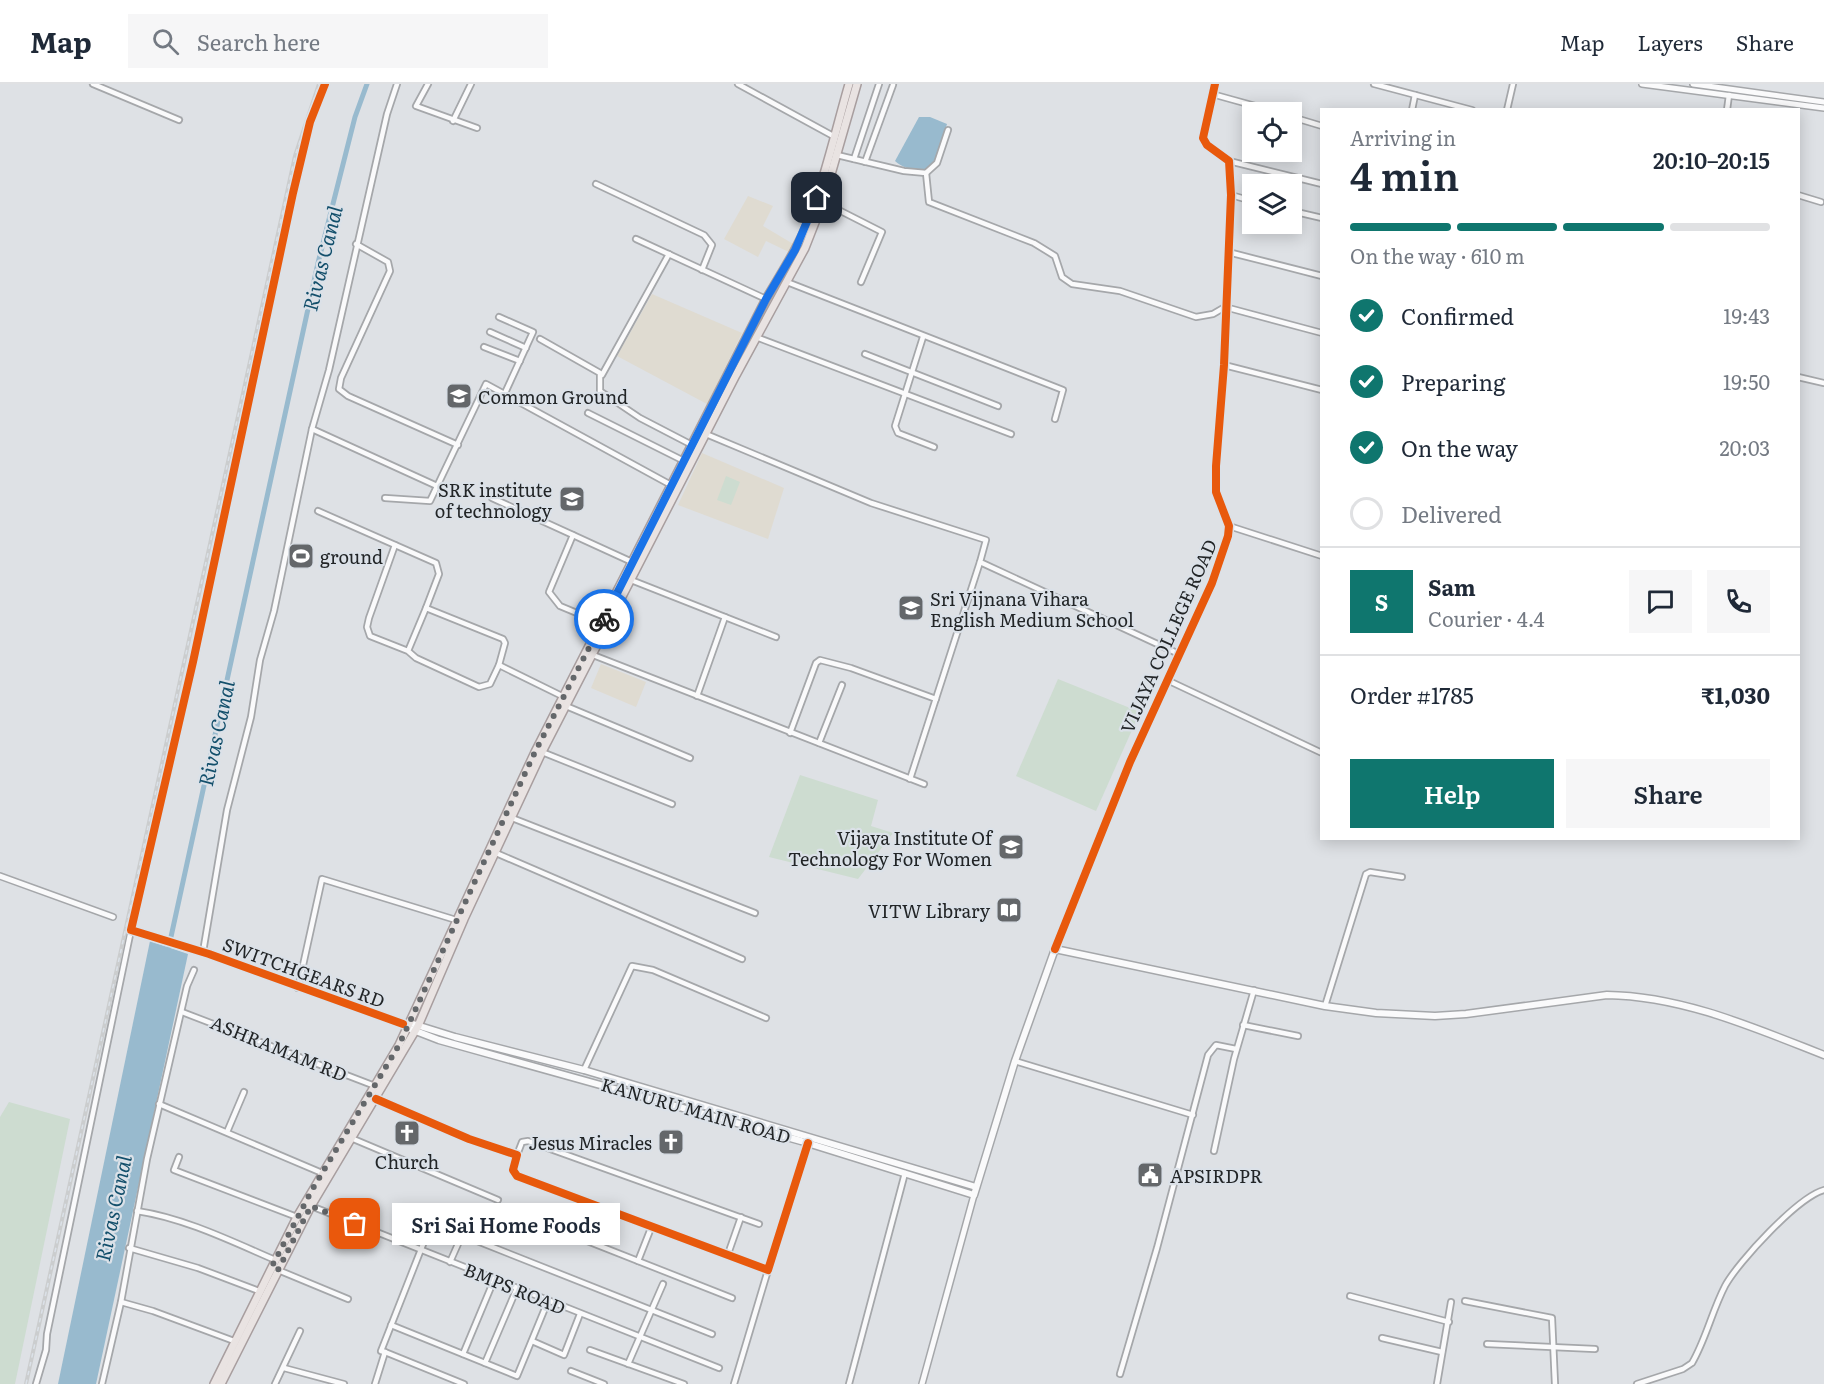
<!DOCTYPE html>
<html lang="en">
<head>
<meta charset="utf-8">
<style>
	:root { --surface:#fff; --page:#f6f6f7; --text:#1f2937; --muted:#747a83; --line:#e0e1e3; --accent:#0f766e }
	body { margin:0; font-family:Literata,serif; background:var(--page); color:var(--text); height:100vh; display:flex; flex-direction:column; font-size:22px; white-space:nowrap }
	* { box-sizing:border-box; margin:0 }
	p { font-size:20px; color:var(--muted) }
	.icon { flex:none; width:33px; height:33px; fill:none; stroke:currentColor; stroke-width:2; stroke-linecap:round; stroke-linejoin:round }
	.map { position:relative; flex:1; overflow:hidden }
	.drawer { position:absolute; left:1320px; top:24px; width:480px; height:732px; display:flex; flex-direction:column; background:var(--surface); border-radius:0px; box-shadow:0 3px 15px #0003 }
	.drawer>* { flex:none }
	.tools { position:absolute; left:1242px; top:18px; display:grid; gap:12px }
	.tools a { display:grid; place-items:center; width:60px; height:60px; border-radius:0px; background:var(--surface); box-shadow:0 3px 15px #0003; font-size:30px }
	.pin { position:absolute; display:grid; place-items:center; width:51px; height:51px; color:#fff; margin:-26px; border-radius:12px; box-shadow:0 3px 9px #0006 }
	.courier { position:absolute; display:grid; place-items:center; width:60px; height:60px; margin:-30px; border:4px solid #1a73e8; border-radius:50%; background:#fff; color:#222; box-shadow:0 2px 8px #0007 }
	.bubble { position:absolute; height:42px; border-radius:0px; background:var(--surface); box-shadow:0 3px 15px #0003; font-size:20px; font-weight:600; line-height:42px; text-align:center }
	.headline em { font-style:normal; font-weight:600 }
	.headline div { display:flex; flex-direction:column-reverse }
	.headline { display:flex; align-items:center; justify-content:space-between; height:102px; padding:0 30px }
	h1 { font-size:39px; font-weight:600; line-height:45px }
	.bar { display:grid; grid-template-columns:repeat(4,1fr); gap:9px 6px; align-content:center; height:72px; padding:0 30px }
	.bar i { height:8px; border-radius:4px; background:var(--line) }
	.bar .selected { background:var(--accent) }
	.bar p { grid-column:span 4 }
	.line { display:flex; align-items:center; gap:15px; padding:0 30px; border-top:2px solid var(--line) }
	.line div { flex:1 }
	.round { display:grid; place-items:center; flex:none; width:63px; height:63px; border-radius:0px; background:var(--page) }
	ol { padding:0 30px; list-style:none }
	li { display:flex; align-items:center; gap:18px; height:66px }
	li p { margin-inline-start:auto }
	li .icon { padding:6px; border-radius:50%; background:var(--accent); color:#fff; stroke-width:4 }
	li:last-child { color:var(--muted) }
	li i { width:33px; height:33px; border:3px solid var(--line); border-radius:50% }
	.action { display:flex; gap:12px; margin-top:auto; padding:12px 30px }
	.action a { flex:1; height:69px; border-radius:0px; background:var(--accent); color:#fff; font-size:24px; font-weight:600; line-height:69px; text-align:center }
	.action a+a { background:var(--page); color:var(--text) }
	header { display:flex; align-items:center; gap:36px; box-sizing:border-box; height:84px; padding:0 30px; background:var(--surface); border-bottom:2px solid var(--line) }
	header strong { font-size:28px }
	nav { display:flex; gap:33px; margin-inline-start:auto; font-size:21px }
	.search { width:420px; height:54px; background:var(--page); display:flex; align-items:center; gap:15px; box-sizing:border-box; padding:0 21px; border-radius:0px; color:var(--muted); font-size:22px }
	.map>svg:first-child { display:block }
	.commercial { fill:#dfdbd1 }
	.green { fill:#cddcd0 }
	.water { fill:#98bace }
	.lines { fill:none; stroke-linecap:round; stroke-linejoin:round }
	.canal { stroke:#98bace; stroke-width:5 }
	.minor-casing { stroke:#a5a7aa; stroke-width:8 }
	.tertiary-casing { stroke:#a5a7aa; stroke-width:8 }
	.secondary-casing { stroke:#a5a7aa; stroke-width:9 }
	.primary-casing { stroke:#a89e9f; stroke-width:10 }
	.minor { stroke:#fafafb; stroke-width:4.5 }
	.tertiary { stroke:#fafafb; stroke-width:5 }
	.secondary { stroke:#fafafb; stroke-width:6 }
	.primary { stroke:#e9e3e2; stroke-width:7 }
	.rail-casing { stroke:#cbcdce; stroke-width:4 }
	.rail { stroke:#dbe1e8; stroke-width:1.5; stroke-dasharray:4.5; stroke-linecap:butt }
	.cycleway-casing { stroke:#dbe1e8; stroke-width:11 }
	.cycleway { stroke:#e8590c; stroke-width:8 }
	.done { stroke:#64676a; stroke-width:6; stroke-dasharray:0 10.8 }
	.route { stroke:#1a73e8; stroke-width:8 }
	.labels { text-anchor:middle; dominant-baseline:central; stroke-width:4.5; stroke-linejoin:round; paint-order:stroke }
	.poi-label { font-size:18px; fill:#222527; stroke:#dbe1e8; text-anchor:start }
	.street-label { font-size:18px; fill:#222527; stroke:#dbe1e8 }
	.water-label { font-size:20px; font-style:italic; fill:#134f6b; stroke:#dbe1e8 }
</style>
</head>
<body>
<header>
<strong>Map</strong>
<div class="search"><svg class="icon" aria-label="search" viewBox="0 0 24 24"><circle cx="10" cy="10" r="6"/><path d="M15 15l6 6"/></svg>Search here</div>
<nav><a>Map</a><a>Layers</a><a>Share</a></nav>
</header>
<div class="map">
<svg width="1824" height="1300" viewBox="0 0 1824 1300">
	<rect width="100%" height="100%" fill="#dee1e5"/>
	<!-- commercial -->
	<g class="commercial">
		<polygon points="748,112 773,122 763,142 795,161 791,169 766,157 758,173 724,155"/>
		<polygon points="652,210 742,249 707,320 617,272"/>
		<polygon points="702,369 784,404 768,455 678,421"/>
		<polygon points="601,580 646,598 636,623 591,604"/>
	</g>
	<!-- green -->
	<g class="green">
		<polygon points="726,392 740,398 731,421 717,416"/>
		<polygon points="1058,595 1140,628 1096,727 1016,692"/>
		<polygon points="800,691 878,716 871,742 893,749 858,795 769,773"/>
		<polygon points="9,1018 70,1035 15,1300 0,1300 0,1033"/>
	</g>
	<!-- water -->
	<g class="water">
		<path d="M919,33H930L947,40L934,81C922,90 905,86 895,77Z"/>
		<polygon points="150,857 188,870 96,1300 58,1300"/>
	</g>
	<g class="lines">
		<!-- canal -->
		<polyline class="canal" points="169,862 318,179 355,33 367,0"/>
		<!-- minor casing -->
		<g class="minor-casing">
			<g id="minor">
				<polyline points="93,0 179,36"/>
				<polyline points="428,0 416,22 477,44"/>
				<polyline points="738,0 835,53"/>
				<polyline points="1374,0 1472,26"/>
				<polyline points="1212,10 1277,28"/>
				<polyline points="1412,26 1415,11"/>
				<polyline points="1507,26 1513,0"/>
				<polyline points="1727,26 1729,11"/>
				<polyline points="1292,33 1322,42"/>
				<polyline points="453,37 471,0"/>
				<polyline points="837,71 904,87 926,89 937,79 948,46"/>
				<polyline points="854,75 879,0"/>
				<polyline points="1229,77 1322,100"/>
				<polyline points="865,78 893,1"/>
				<polyline points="926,89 929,118 1034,159 1055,172 1062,193 1072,200 1120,207 1196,233 1213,230 1225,223 1322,249"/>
				<polyline points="596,100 704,151 712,161 702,186"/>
				<polyline points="1231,111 1252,117"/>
				<polyline points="1798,111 1821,118"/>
				<polyline points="823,118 882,148 861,198"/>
				<polyline points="1292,127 1322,134"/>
				<polyline points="636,155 766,215"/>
				<polyline points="356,160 388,178 390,187 341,294 339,305 348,312 458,361"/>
				<polyline points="1228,168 1322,192"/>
				<polyline points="787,198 1063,306 1055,335"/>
				<polyline points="499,233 533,248 505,309"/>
				<polyline points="490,248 526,264"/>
				<polyline points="756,253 1011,350"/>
				<polyline points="923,253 895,342 898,349 934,363"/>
				<polyline points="540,255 600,289 600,307 640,334 692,361"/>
				<polyline points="484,263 520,277"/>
				<polyline points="865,270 998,322"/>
				<polyline points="1224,281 1322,306"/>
				<polyline points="602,291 669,170"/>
				<polyline points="1798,293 1824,299"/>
				<polyline points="588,329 684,377"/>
				<polyline points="312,345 437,402"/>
				<polyline points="706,350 871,419 986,456 980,478 1179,570"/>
				<polyline points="385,414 430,417 486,300 671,401"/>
				<polyline points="492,414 632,478"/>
				<polyline points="318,427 436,479 439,490 426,524"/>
				<polyline points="1229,442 1322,472"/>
				<polyline points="573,451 549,508 560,522 601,539"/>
				<polyline points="395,461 369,534 367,543 370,552 408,567 416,574 479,603 490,600 499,581 505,559 503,555 426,524 408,567"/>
				<polyline points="631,496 725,533 697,612"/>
				<polyline points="725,533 776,553"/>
				<polyline points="593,571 924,700"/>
				<polyline points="499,581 564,613"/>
				<polyline points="1167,596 1322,669"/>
				<polyline points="566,622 690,674"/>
				<polyline points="790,649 816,579 820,576 851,584 936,615"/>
				<polyline points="819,659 842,601"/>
				<polyline points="542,668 672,720"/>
				<polyline points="910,695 980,478"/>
				<polyline points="512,734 755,829"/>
				<polyline points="496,769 742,875"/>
				<polyline points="203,868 227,726 251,633 260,576 274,527 312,345 329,286 387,30 397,0"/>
				<polyline points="298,904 322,795 456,836"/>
				<polyline points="1325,922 1366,790 1370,788 1402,793"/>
				<polyline points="182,928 375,1002"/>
				<polyline points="1243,941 1298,952"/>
				<polyline points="1015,977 1193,1031"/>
				<polyline points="584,986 632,882 653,886 766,934"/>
				<polyline points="376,1015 469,1055 517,1071 513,1086 517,1092 768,1186 808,1059"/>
				<polyline points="159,1020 322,1089"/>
				<polyline points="227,1048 244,1008"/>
				<polyline points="351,1054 498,1116"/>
				<polyline points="1214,1067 1234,975 1254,906"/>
				<polyline points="517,1071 522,1058 528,1057 759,1140"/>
				<polyline points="179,1073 174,1086 297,1133"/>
				<polyline points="311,1122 719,1284"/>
				<path d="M137,1127C184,1134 231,1157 275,1176"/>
				<polyline points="572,1151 732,1214"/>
				<polyline points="129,1164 198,1184 259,1207"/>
				<polyline points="728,1170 741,1133"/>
				<polyline points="638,1177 651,1144"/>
				<polyline points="450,1178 462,1151 712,1250"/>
				<polyline points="278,1186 348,1215"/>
				<polyline points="1350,1212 1449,1238"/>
				<polyline points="1465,1217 1552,1234 1555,1300"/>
				<polyline points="121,1218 153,1227 234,1257"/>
				<polyline points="391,1241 517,1292 548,1217"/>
				<polyline points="1382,1254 1442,1268"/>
				<polyline points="532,1257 564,1271 580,1230"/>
				<polyline points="1487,1260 1595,1265"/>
				<polyline points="590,1266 684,1300"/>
				<polyline points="385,1268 464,1300"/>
				<polyline points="463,1270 494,1196"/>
				<polyline points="485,1279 517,1204"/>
				<polyline points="628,1280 663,1200"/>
				<polyline points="284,1284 344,1300"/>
				<polyline points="571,1287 604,1300"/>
				<polyline points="1120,1290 1157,1164 1208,971 1216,961 1236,965"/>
				<polyline points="36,1300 46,1266 47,1250 131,846"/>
				<polyline points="102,1300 121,1218 147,1075 187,902 194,886"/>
				<polyline points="275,1300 300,1247"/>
				<polyline points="375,1300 385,1268 381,1267 431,1140 462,1151"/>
				<polyline points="734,1300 768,1186"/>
				<polyline points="849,1300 905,1089"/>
				<polyline points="1437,1300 1451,1218"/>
				<path d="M1637,1300L1683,1285L1692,1279C1706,1255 1712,1227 1725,1202C1738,1178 1798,1113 1824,1106"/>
			</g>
		</g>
		<!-- tertiary casing -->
		<g class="tertiary-casing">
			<g id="tertiary">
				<polyline points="325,0 310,38 293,109 193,578 131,846 209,870 403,940"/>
				<polyline points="1642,0 1824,24"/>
				<polyline points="1693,0 1824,18"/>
				<polyline points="0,792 113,833"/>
				<polyline points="1055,865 1130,678 1212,499 1228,452 1229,442 1216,408 1216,382 1224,281 1231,111 1229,77 1207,61 1203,54 1215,0"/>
				<polyline points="922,1300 974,1111"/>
			</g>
		</g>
		<!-- secondary casing -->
		<g class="secondary-casing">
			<g id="secondary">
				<polyline points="410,939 455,953 584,986 976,1103"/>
				<path d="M408,944L439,956L801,1057L974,1111L1015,977L1055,865L1325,922L1376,929L1435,932L1466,930L1607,911C1682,912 1755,944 1824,971"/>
			</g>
		</g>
		<!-- primary casing -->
		<g class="primary-casing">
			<g id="primary">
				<path d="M214,1300L297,1133L399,961L535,668L766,215C782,188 799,162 810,133C826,90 836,45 849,0"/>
				<polyline points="221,1300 311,1122 418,942 464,835 542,668 736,291 805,164 823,118 857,0"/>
			</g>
		</g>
		<!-- minor -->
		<use href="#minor" class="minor"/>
		<!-- tertiary -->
		<use href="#tertiary" class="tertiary"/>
		<!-- secondary -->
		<use href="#secondary" class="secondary"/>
		<!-- primary -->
		<use href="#primary" class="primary"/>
		<!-- rail casing -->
		<g class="rail-casing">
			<polyline id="rail" points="26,1300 295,72 319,0"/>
		</g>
		<!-- rail -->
		<use href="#rail" class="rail"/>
		<!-- cycleway casing -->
		<g class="cycleway-casing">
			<g id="cycleway">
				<polyline points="325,0 310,38 293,109 193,578 131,846 209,870 403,940"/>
				<polyline points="1055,865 1130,678 1212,499 1228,452 1229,442 1216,408 1216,382 1224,281 1231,111 1229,77 1207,61 1203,54 1215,0"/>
				<polyline points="376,1015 469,1055 517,1071 513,1086 517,1092 768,1186 808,1059"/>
			</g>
		</g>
		<!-- cycleway -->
		<use href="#cycleway" class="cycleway"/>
	</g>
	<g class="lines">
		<!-- done -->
		<polyline class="done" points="355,1140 311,1122 278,1186 272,1182 312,1106 399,961 535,668 604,535"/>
		<!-- route -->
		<polyline class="route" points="604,535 766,215 795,166 817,114"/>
	</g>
	<!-- icons -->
	<defs>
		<g id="university-square" transform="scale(1.35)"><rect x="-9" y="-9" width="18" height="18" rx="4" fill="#64676a" stroke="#dbe1e8"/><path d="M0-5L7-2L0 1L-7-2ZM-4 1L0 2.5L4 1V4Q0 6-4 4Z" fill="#fff"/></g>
		<g id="stadium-square" transform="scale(1.35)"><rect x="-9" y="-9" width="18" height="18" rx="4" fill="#64676a" stroke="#dbe1e8"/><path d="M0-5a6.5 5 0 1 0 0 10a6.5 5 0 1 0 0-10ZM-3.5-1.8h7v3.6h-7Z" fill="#fff"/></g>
		<g id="school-square" transform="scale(1.35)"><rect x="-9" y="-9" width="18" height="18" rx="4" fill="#64676a" stroke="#dbe1e8"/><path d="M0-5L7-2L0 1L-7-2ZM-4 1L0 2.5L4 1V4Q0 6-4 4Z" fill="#fff"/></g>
		<g id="library-square" transform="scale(1.35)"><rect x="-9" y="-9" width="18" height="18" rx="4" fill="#64676a" stroke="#dbe1e8"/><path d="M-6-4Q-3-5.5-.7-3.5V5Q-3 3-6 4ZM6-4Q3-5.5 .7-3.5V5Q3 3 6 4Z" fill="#fff"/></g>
		<g id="church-square" transform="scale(1.35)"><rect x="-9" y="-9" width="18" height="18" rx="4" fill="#64676a" stroke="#dbe1e8"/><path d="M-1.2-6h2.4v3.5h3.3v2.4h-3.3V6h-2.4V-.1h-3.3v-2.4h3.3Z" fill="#fff"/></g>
		<g id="civic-square" transform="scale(1.35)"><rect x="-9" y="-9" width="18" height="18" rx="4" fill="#64676a" stroke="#dbe1e8"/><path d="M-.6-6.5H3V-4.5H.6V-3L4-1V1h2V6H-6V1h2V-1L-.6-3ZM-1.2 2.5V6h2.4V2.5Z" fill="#fff"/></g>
	</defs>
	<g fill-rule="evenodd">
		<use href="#university-square" x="459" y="312"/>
		<use href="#university-square" x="572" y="415"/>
		<use href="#stadium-square" x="301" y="472"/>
		<use href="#school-square" x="911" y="524"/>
		<use href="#university-square" x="1011" y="763"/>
		<use href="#library-square" x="1009" y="826"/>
		<use href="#church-square" x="407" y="1049"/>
		<use href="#church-square" x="671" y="1058"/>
		<use href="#civic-square" x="1150" y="1091"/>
	</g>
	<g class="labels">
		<!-- poi labels -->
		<g class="poi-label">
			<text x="478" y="312">Common Ground</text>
			<text x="552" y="405" text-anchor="end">SRK institute<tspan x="552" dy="21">of technology</tspan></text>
			<text x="320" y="472">ground</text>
			<text x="930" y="514">Sri Vijnana Vihara<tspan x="930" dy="21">English Medium School</tspan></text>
			<text x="992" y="753" text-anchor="end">Vijaya Institute Of<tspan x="992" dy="21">Technology For Women</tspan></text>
			<text x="990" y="826" text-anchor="end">VITW Library</text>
			<text x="652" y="1058" text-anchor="end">Jesus Miracles</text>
			<text x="407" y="1077" text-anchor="middle">Church</text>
			<text x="1170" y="1091">APSIRDPR</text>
		</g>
		<!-- street labels -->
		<g class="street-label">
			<text transform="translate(1168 552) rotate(-66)">VIJAYA COLLEGE ROAD</text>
			<text transform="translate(304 888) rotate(20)">SWITCHGEARS RD</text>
			<text transform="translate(279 964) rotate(22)">ASHRAMAM RD</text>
			<text transform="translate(696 1026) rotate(16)">KANURU MAIN ROAD</text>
			<text transform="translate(515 1204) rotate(22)">BMPS ROAD</text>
		</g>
		<!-- water labels -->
		<g class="water-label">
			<text transform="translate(321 174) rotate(-76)">Rivas Canal</text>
			<text transform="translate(215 649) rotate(-78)">Rivas Canal</text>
			<text transform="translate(112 1124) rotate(-78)">Rivas Canal</text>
		</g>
	</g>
</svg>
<div class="tools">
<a><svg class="icon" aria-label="locate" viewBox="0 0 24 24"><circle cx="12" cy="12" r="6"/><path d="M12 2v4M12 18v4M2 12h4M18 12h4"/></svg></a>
<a><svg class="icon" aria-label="layers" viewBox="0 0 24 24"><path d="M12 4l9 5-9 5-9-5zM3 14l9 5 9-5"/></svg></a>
</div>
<div class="pin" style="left:355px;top:1140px;background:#ea580c"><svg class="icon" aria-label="bag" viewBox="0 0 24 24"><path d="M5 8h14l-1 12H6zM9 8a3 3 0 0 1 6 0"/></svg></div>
<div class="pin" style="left:817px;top:114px;background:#1f2937"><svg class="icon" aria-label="home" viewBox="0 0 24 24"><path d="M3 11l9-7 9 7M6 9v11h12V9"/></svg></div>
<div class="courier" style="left:604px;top:535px"><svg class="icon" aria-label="bike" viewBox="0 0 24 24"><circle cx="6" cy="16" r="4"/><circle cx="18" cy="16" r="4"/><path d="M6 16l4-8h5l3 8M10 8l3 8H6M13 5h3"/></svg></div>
<div class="bubble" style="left:392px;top:1119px;width:228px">Sri Sai Home Foods</div>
<section class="drawer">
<div class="headline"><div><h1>4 min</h1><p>Arriving in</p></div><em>20:10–20:15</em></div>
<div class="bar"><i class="selected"></i><i class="selected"></i><i class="selected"></i><i></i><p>On the way · 610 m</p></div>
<ol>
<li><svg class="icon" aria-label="check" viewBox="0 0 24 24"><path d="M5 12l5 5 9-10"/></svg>Confirmed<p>19:43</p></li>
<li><svg class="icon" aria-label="check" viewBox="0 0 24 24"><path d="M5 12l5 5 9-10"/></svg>Preparing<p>19:50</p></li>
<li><svg class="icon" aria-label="check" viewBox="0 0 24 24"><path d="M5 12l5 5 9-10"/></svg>On the way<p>20:03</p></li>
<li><i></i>Delivered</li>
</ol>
<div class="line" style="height:108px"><b class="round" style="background:var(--accent);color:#fff">S</b><div><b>Sam</b><p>Courier · 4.4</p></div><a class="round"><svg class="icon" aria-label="chat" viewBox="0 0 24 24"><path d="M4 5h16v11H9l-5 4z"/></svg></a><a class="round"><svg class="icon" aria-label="phone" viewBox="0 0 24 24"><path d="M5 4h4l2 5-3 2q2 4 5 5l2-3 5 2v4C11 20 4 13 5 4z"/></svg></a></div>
<div class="line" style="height:78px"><div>Order #1785</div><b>₹1,030</b></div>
<div class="action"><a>Help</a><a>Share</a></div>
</section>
</div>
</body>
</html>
